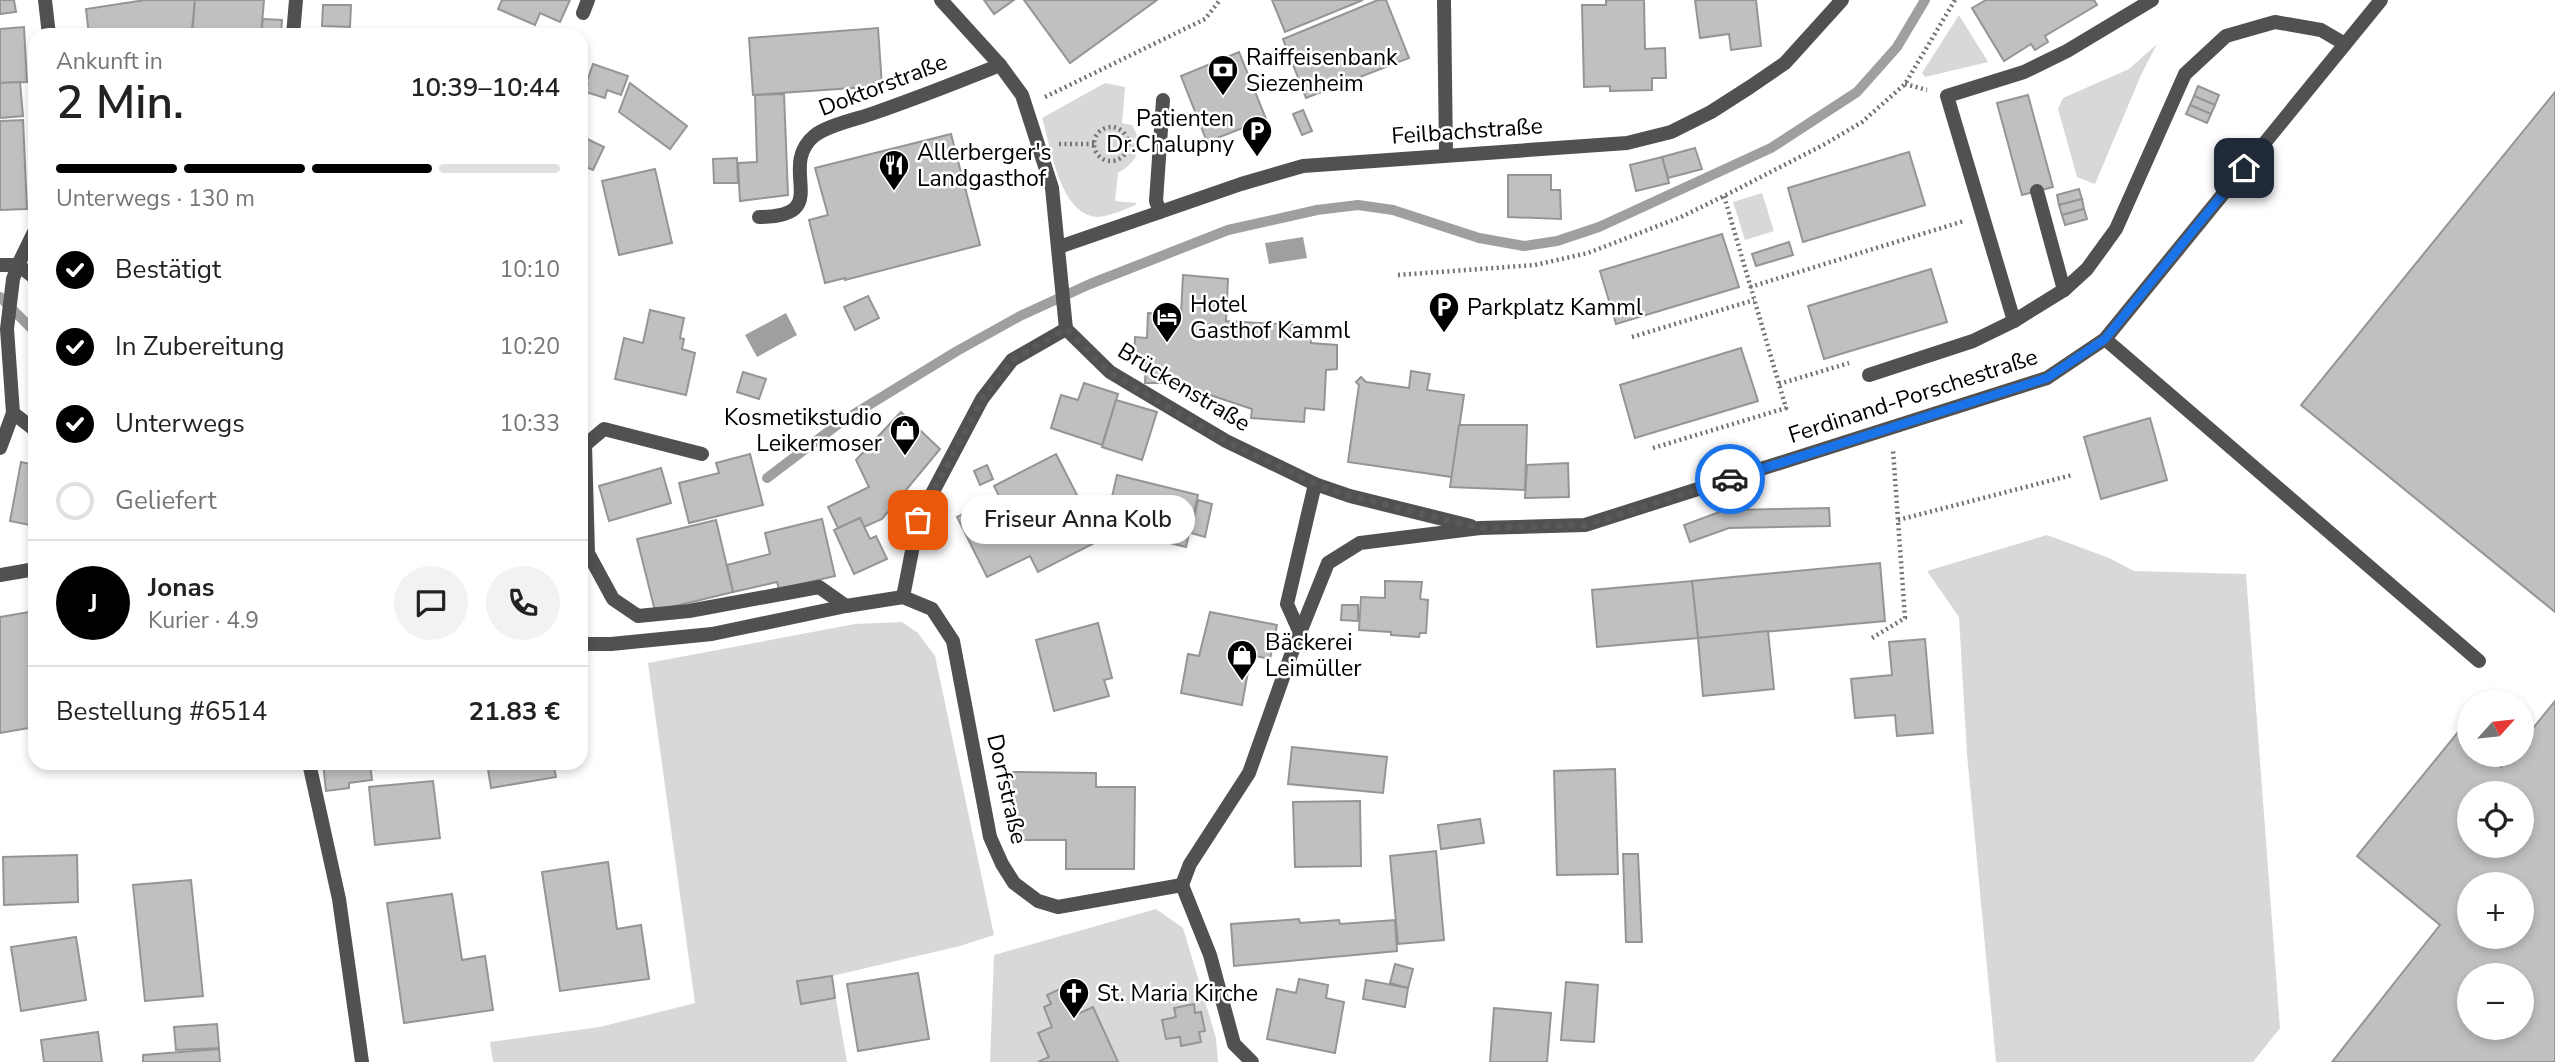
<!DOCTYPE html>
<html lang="de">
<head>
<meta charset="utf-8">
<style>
	:root { --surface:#fff; --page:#f2f2f2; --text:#222; --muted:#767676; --line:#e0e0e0; --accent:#000 }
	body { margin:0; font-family:"Nunito Sans",sans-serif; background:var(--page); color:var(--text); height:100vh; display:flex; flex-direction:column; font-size:26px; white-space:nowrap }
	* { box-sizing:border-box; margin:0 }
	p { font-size:23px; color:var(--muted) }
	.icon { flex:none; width:38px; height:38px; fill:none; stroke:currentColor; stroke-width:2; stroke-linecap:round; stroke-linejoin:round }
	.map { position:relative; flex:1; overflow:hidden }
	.side { position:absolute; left:28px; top:28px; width:560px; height:742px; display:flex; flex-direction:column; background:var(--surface); border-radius:21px; box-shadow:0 4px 10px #0003 }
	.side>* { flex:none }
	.needle { width:46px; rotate:63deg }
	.buttons { position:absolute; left:2457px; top:690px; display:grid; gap:14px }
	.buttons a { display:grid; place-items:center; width:77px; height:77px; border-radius:50%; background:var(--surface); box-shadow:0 4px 10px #0003; font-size:35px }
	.pin { position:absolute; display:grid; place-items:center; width:60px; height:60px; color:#fff; margin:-30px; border-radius:14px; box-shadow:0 4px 10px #0006 }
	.courier { position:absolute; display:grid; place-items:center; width:70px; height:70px; margin:-35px; border:5px solid #1a73e8; border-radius:50%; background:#fff; color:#222; box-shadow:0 2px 9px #0007 }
	.bubble { position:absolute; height:49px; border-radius:24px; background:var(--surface); box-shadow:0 4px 10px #0003; font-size:23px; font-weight:600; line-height:49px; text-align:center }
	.summary em { font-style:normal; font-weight:600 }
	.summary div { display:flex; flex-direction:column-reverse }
	.summary { display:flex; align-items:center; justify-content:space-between; height:119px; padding:0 28px }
	h1 { font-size:46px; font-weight:600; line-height:52px }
	.bar { display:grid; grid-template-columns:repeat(4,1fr); gap:10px 7px; align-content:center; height:84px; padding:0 28px }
	.bar i { height:9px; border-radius:5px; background:var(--line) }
	.bar .active { background:var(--accent) }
	.bar p { grid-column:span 4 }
	.line { display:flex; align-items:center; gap:18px; padding:0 28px; border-top:2px solid var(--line) }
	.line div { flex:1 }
	.round { display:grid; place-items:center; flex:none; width:74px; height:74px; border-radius:37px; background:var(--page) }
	ol { padding:0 28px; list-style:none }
	li { display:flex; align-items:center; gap:21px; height:77px }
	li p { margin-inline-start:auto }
	li .icon { padding:7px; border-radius:50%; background:var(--accent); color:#fff; stroke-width:4 }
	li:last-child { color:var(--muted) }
	li i { width:38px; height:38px; border:4px solid var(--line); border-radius:50% }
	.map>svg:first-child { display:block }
	.green { fill:#d8d8d8 }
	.water { fill:#9f9f9f }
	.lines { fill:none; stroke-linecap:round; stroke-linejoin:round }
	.stream { stroke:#9f9f9f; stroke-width:10 }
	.building { fill:#c0c0c0; stroke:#959595; stroke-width:2; fill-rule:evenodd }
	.path { stroke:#737373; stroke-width:4.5; stroke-dasharray:2 3.5; stroke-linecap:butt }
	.service { stroke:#515151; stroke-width:14 }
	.minor { stroke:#515151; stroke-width:14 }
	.done { stroke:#595959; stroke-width:7; stroke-dasharray:0 12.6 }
	.route { stroke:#1a73e8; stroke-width:9 }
	.labels { text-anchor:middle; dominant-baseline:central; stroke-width:5; stroke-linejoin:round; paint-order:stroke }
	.poi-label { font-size:23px; fill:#000; stroke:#fff; text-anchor:start }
	.street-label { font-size:23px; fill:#000; stroke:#fff }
</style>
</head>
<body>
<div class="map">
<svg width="2555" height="1062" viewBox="0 0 2555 1062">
	<rect width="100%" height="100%" fill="#fff"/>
	<!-- green -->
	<g class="green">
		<polygon points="1959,15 1988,62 1925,77 1922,73"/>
		<polygon points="2157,44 2141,75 2095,184 2077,177 2058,109 2063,98 2129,69"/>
		<path d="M1105,83L1125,87L1122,123L1132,125C1145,147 1138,161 1118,173L1115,201L1136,203V205C1125,209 1110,216 1099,217C1060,217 1051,147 1042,118Z"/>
		<polygon points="1762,193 1774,231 1745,240 1733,202"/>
		<polygon points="2047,535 2109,558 2134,571 2246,574 2280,1028 2253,1062 1996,1062 1967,754 1959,617 1927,571"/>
		<polygon points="902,622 918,633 935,656 994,935 960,946 832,976 847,1062 493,1062 490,1042 600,1027 695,1003 648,663 855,624"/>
		<polygon points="1156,909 1183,928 1216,1038 1218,1062 990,1062 994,955"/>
	</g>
	<!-- water -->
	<g class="water">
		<polygon points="1303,237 1307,258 1269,264 1265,243"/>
		<polygon points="786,313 797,335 757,357 745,335"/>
	</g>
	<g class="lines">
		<!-- stream -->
		<g class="stream">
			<polyline points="0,297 35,332"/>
			<polyline points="767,478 841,422 957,351 1020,316 1090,284 1228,230 1317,210 1358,205 1393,210 1479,238 1524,246 1557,241 1599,227 1771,148 1857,92 1897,47 1925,0"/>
		</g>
	</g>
	<!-- building -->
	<g class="building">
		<polygon points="0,0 14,0 16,12 0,14"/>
		<polygon points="145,0 195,0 192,30 158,35 89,35 86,9"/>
		<polygon points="195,0 264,0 261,35 192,35"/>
		<polygon points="502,0 570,0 560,22 540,13 535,25 498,9"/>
		<polygon points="984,0 1014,0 994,14"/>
		<polygon points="1024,0 1157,0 1070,63"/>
		<polygon points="1272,0 1363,0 1285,32"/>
		<polygon points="1378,0 1386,0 1409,58 1306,98 1283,39"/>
		<polygon points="1606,0 1644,0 1645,49 1665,48 1666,78 1652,78 1652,90 1610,91 1610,86 1584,87 1582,5 1606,5"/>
		<polygon points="1695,0 1756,0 1761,46 1731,50 1729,34 1700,38"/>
		<polygon points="1986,0 2094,0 2097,5 2045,36 2048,42 2035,50 2031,44 2004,61 1972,8"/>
		<polygon points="323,5 351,5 350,27 322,26"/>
		<polygon points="263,19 282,20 281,35 261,35"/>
		<polygon points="24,27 27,82 0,83 0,29"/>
		<polygon points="878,28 882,86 753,95 749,38"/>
		<polygon points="1239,52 1266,119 1207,142 1181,76"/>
		<polygon points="593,64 628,76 621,95 607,90 605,98 586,92 588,84 586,84"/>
		<polygon points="20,82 23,116 0,118 0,83"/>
		<polygon points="630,83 687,126 670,149 619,112"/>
		<polygon points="2198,86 2219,95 2215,105 2194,96"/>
		<polygon points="2555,92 2555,612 2301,405"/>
		<polygon points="784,94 788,195 740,201 738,163 757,162 755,95"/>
		<polygon points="2028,95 2053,187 2022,195 1997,103"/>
		<polygon points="2194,96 2215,105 2211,114 2190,105"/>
		<polygon points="2190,105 2211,114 2207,123 2186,114"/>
		<polygon points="1303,110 1312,131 1302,135 1293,114"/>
		<polygon points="23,120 27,209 0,210 0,121"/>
		<polygon points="951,134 980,245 845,280 845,278 825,283 809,220 828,215 815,168"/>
		<polygon points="581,136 604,147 593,170 581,165"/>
		<polygon points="1695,148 1702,169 1668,178 1662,157"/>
		<polygon points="1909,152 1925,205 1803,242 1788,188"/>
		<polygon points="1662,157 1669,183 1636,191 1630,165"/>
		<polygon points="737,158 738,183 714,183 713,159"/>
		<polygon points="655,169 672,243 619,255 602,181"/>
		<polygon points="1508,175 1551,175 1551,190 1560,190 1561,219 1508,217"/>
		<polygon points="2079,189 2082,199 2059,205 2057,195"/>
		<polygon points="2082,199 2084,209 2062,215 2059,205"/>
		<polygon points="2084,209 2087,219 2065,225 2062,215"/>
		<polygon points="1722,234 1739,287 1616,324 1600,271"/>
		<polygon points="1789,242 1793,255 1756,266 1752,254"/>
		<polygon points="1931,269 1947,322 1824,359 1808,306"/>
		<polygon points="1183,275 1228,279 1226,321 1312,326 1311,343 1337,345 1337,369 1326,370 1324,410 1305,408 1304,422 1251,418 1252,409 1174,383 1145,383 1146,359 1134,358 1135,337 1147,338 1148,313 1181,315"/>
		<polygon points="868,296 879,318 855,330 844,307"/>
		<polygon points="650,310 684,318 680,338 684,339 682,349 695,353 686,395 615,379 624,338 643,343"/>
		<polygon points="1741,348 1758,401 1635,438 1620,385"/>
		<polygon points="1411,371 1430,374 1427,390 1464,395 1452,477 1348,462 1359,385 1356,382 1361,377 1366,382 1409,388"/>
		<polygon points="743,372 766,379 759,399 737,392"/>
		<polygon points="1084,383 1118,394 1102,445 1051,428 1061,395 1078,400"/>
		<polygon points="1116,400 1157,412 1142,460 1102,447"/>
		<polygon points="901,412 940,449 882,519 864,527 860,518 838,528 828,507 869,487 856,460"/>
		<polygon points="2150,418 2167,480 2101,499 2084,437"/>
		<polygon points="1459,425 1527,425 1525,490 1450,487"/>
		<polygon points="750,454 763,505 689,523 679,483 719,473 716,463"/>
		<polygon points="1056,454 1100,540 1038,572 1030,556 987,577 957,517 999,496 994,486"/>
		<polygon points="21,462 35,465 35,526 10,521"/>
		<polygon points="1568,463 1569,497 1525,498 1527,465"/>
		<polygon points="987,465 993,479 980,485 974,471"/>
		<polygon points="661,468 671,503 609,521 599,486"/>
		<polygon points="1117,475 1198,495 1186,547 1105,527"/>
		<polygon points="1198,500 1212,504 1205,537 1191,533"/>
		<polygon points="1829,508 1830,526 1729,528 1690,542 1684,525 1725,510"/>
		<polygon points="860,518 870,539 876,536 887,559 854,574 834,530"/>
		<polygon points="822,519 835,576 779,589 777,582 733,592 727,565 770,554 765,533"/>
		<polygon points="716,520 733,592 655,611 637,539"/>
		<polygon points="1880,563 1885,621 1698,638 1692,581"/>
		<polygon points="1385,581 1422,582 1420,599 1428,600 1426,633 1420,633 1419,637 1391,635 1391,632 1359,630 1361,597 1385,598"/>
		<polygon points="1692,581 1698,638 1597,647 1592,590"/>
		<polygon points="1342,605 1358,605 1358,621 1341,620"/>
		<polygon points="35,611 35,727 0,733 0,617"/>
		<polygon points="1210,612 1277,625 1270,659 1251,655 1242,705 1181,693 1188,654 1199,656"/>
		<polygon points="1098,623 1112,678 1104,680 1109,696 1054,711 1036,640"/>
		<polygon points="1768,631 1774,689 1703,696 1698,638"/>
		<polygon points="1925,639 1933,733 1897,736 1895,715 1855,718 1851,679 1892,675 1889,642"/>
		<path d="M2555,701V1062H2332L2440,925L2357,856L2459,731L2469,740V754H2486L2501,767L2512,754H2522V742ZM2469,793H2522V845H2469ZM2469,884H2522V936H2469ZM2469,975H2522V1027H2469Z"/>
		<polygon points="1292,747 1387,757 1383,793 1288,784"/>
		<polygon points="323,763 370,763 372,780 349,783 349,788 326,791"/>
		<polygon points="487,763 553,763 556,777 491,788"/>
		<polygon points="1615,769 1618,874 1557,875 1554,771"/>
		<polygon points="1011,772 1096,773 1096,787 1135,787 1134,869 1066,869 1066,840 1010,840"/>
		<polygon points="433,781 440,838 375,845 369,787"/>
		<polygon points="1360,801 1361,866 1295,867 1293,802"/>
		<polygon points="1480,819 1484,843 1441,849 1438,825"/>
		<polygon points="1436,851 1444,940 1398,944 1390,856"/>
		<polygon points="1623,854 1638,854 1642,942 1626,942"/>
		<polygon points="77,855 78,902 4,905 3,857"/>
		<polygon points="608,862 617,929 641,925 649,979 560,991 542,872"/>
		<polygon points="191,880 203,996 145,1001 133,885"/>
		<polygon points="452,894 462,960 485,956 493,1010 404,1023 387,903"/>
		<polygon points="1299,919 1300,923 1339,920 1340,924 1395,920 1397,951 1234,966 1231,924"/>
		<polygon points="76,937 86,1000 21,1011 11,947"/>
		<polygon points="1395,964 1413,969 1408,988 1390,983"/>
		<polygon points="918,973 929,1039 858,1051 847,984"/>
		<polygon points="832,976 835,998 801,1004 797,981"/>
		<polygon points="1299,979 1328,985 1326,998 1344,1002 1335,1053 1267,1039 1277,989 1296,993"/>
		<polygon points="1366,980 1408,988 1405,1007 1363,999"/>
		<polygon points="1566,982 1598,985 1594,1042 1561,1040"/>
		<polygon points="1062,988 1066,999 1070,996 1078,1014 1093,1007 1118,1062 1038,1062 1049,1057 1038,1033 1052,1027 1044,1007 1051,1004 1047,995"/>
		<polygon points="1194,1004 1195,1013 1201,1012 1205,1031 1199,1032 1201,1042 1181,1046 1180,1037 1166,1039 1162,1020 1176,1017 1174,1008"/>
		<polygon points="1494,1008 1551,1013 1547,1062 1490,1062"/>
		<polygon points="217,1024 219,1048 176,1050 174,1027"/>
		<polygon points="98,1032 102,1062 44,1062 41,1040"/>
		<polygon points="219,1049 220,1062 143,1062 143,1055"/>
	</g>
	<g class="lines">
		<!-- path -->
		<g class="path">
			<polyline points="1905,84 1927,90"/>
			<polyline points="1045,97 1205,19 1220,0"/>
			<circle cx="1111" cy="144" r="17"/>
			<polyline points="1059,144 1094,144"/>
			<polyline points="1398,275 1535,265 1588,253 1681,217 1724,196 1825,144 1862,122 1905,84 1955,0"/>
			<polyline points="1750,287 1964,221"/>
			<polyline points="1632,337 1754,300"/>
			<polyline points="1779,384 1849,363"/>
			<polyline points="1653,448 1786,408 1724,196"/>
			<polyline points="1898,520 2072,475"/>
			<polyline points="1872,638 1905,618 1893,450"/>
		</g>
		<!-- service -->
		<g class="service">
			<polyline points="2152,0 2067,51 2024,72 1947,96 2014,321 2064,290 2087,269 2116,229 2185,74 2226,36 2275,22 2321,30 2345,44"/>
			<polyline points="583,13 588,0"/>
			<polyline points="293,35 296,0"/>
			<polyline points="2037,191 2064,290"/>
			<polyline points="1160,212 1156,201 1163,100"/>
			<path d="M759,217C835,217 776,168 814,136C827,125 858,119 874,113C917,98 958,82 1000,65"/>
			<polyline points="18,265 35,278"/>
			<polyline points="2105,339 2479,661"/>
			<polyline points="1869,375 1973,341 2014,321"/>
			<polyline points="702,454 604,429 585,445 588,553 613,599 638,616 689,611 819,587 846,606"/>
			<polyline points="309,763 339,899 362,1062"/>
		</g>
		<!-- minor -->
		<g class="minor">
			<polyline points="45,0 49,35"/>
			<polyline points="941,0 1000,65 1022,95 1052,188 1066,329"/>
			<polyline points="1444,0 1446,154"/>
			<polyline points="1059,247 1241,184 1303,166 1627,143 1671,132 1711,112 1750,87 1785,63 1842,0"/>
			<polyline points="0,265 18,265"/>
			<polyline points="1066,329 1110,372 1226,441 1280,467 1315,484 1350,496 1471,526"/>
			<polyline points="13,413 35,430"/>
			<polyline points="0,448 13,413 7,329 13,279 18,265 35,230"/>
			<polyline points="0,575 35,569"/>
			<polyline points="903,597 918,520 982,399 1012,360 1066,329"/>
			<polyline points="1300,633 1287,604 1315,484"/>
			<polyline points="581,644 611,644 712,634 846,606 903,597 932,609 953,641 990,837 1002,864 1014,883 1038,901 1058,907 1182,885"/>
			<polyline points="1182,885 1190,864 1249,773 1291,655 1328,563 1360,543 1480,528 1585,525 2047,378 2105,339 2381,0"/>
			<polyline points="1182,885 1210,955 1234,1044 1252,1062"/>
		</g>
	</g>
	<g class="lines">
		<!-- done -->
		<polyline class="done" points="918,520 982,399 1012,360 1066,329 1110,373 1226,441 1280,467 1315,484 1350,496 1480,528 1586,525 1730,479"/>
		<!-- route -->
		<polyline class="route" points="1730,479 2047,378 2105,339 2244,168"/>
	</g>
	<!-- icons -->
	<defs>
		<g id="bank-pin" transform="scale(1.575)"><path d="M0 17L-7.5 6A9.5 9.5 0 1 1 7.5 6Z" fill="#000" stroke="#fff"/><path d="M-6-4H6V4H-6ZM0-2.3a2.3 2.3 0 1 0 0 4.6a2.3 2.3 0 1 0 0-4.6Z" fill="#fff"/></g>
		<g id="parking-pin" transform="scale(1.575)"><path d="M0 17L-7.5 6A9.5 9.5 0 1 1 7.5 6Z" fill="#000" stroke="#fff"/><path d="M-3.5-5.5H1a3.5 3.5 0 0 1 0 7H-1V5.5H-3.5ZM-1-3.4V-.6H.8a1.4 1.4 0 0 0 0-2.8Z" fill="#fff"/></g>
		<g id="restaurant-pin" transform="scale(1.575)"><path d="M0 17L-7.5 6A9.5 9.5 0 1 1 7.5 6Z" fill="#000" stroke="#fff"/><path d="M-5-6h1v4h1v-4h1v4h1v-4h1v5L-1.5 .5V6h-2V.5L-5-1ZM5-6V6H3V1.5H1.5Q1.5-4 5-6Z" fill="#fff"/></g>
		<g id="hotel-pin" transform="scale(1.575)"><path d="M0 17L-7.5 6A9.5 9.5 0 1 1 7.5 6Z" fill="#000" stroke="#fff"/><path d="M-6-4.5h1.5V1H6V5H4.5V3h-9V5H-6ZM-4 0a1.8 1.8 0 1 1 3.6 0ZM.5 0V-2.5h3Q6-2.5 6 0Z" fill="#fff"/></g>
		<g id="shop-pin" transform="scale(1.575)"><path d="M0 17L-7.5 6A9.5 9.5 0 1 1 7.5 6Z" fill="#000" stroke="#fff"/><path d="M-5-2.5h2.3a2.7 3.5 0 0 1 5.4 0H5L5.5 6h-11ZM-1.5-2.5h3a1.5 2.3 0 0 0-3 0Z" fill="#fff"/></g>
		<g id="church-pin" transform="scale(1.575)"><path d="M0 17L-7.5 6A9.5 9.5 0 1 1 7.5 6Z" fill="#000" stroke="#fff"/><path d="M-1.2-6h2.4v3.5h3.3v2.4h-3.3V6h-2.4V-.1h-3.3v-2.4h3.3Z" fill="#fff"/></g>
	</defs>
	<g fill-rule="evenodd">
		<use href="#bank-pin" x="1223" y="70"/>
		<use href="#parking-pin" x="1257" y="131"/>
		<use href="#restaurant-pin" x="894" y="165"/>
		<use href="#parking-pin" x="1444" y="307"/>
		<use href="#hotel-pin" x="1167" y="317"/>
		<use href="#shop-pin" x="905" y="430"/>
		<use href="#shop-pin" x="1242" y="655"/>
		<use href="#church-pin" x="1074" y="993"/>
	</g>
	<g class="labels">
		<!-- poi labels -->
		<g class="poi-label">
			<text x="1246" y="57">Raiffeisenbank<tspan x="1246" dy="26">Siezenheim</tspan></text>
			<text x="1234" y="118" text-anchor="end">Patienten<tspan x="1234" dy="26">Dr.Chalupny</tspan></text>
			<text x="917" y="152">Allerberger's<tspan x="917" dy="26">Landgasthof</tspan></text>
			<text x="1190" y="304">Hotel<tspan x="1190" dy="26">Gasthof Kamml</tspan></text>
			<text x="1467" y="307">Parkplatz Kamml</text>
			<text x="882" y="417" text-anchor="end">Kosmetikstudio<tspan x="882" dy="26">Leikermoser</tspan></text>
			<text x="1265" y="642">Bäckerei<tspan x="1265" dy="26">Leimüller</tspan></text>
			<text x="1097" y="993">St. Maria Kirche</text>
		</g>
		<!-- street labels -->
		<g class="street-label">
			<text transform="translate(883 85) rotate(-21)">Doktorstraße</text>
			<text transform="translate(1467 131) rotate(-4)">Feilbachstraße</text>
			<text transform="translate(1184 387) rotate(31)">Brückenstraße</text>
			<text transform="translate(1913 396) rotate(-18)">Ferdinand-Porschestraße</text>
			<text transform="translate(1007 789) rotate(77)">Dorfstraße</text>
		</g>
	</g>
</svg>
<div class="buttons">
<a><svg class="needle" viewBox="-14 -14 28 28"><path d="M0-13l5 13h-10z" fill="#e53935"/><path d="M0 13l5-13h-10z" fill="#767676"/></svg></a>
<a><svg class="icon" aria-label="locate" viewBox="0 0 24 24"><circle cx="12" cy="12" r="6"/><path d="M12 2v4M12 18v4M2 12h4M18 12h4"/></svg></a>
<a>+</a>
<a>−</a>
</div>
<div class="pin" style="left:918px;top:520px;background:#ea580c"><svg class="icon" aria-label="bag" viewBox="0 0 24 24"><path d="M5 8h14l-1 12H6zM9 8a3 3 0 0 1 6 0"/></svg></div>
<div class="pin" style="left:2244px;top:168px;background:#1f2937"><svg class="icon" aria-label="home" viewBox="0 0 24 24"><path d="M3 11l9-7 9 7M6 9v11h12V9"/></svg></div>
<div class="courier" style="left:1730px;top:479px"><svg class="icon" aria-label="car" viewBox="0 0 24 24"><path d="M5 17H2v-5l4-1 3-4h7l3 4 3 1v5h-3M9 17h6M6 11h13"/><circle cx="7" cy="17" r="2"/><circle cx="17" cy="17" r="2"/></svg></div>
<div class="bubble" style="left:961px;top:495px;width:234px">Friseur Anna Kolb</div>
<section class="side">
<div class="summary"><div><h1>2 Min.</h1><p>Ankunft in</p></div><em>10:39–10:44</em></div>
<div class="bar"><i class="active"></i><i class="active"></i><i class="active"></i><i></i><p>Unterwegs · 130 m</p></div>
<ol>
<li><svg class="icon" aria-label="check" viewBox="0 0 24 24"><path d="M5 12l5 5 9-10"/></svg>Bestätigt<p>10:10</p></li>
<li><svg class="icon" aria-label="check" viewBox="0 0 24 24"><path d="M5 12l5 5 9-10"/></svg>In Zubereitung<p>10:20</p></li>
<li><svg class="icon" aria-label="check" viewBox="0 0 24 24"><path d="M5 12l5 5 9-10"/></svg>Unterwegs<p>10:33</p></li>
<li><i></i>Geliefert</li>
</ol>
<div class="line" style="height:126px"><b class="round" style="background:var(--accent);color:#fff">J</b><div><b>Jonas</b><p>Kurier · 4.9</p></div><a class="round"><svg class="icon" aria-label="chat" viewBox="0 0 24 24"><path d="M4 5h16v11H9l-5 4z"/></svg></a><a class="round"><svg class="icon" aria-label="phone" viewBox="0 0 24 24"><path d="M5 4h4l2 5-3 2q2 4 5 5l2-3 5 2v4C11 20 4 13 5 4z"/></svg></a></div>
<div class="line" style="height:91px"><div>Bestellung #6514</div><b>21.83 €</b></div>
</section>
</div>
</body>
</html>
